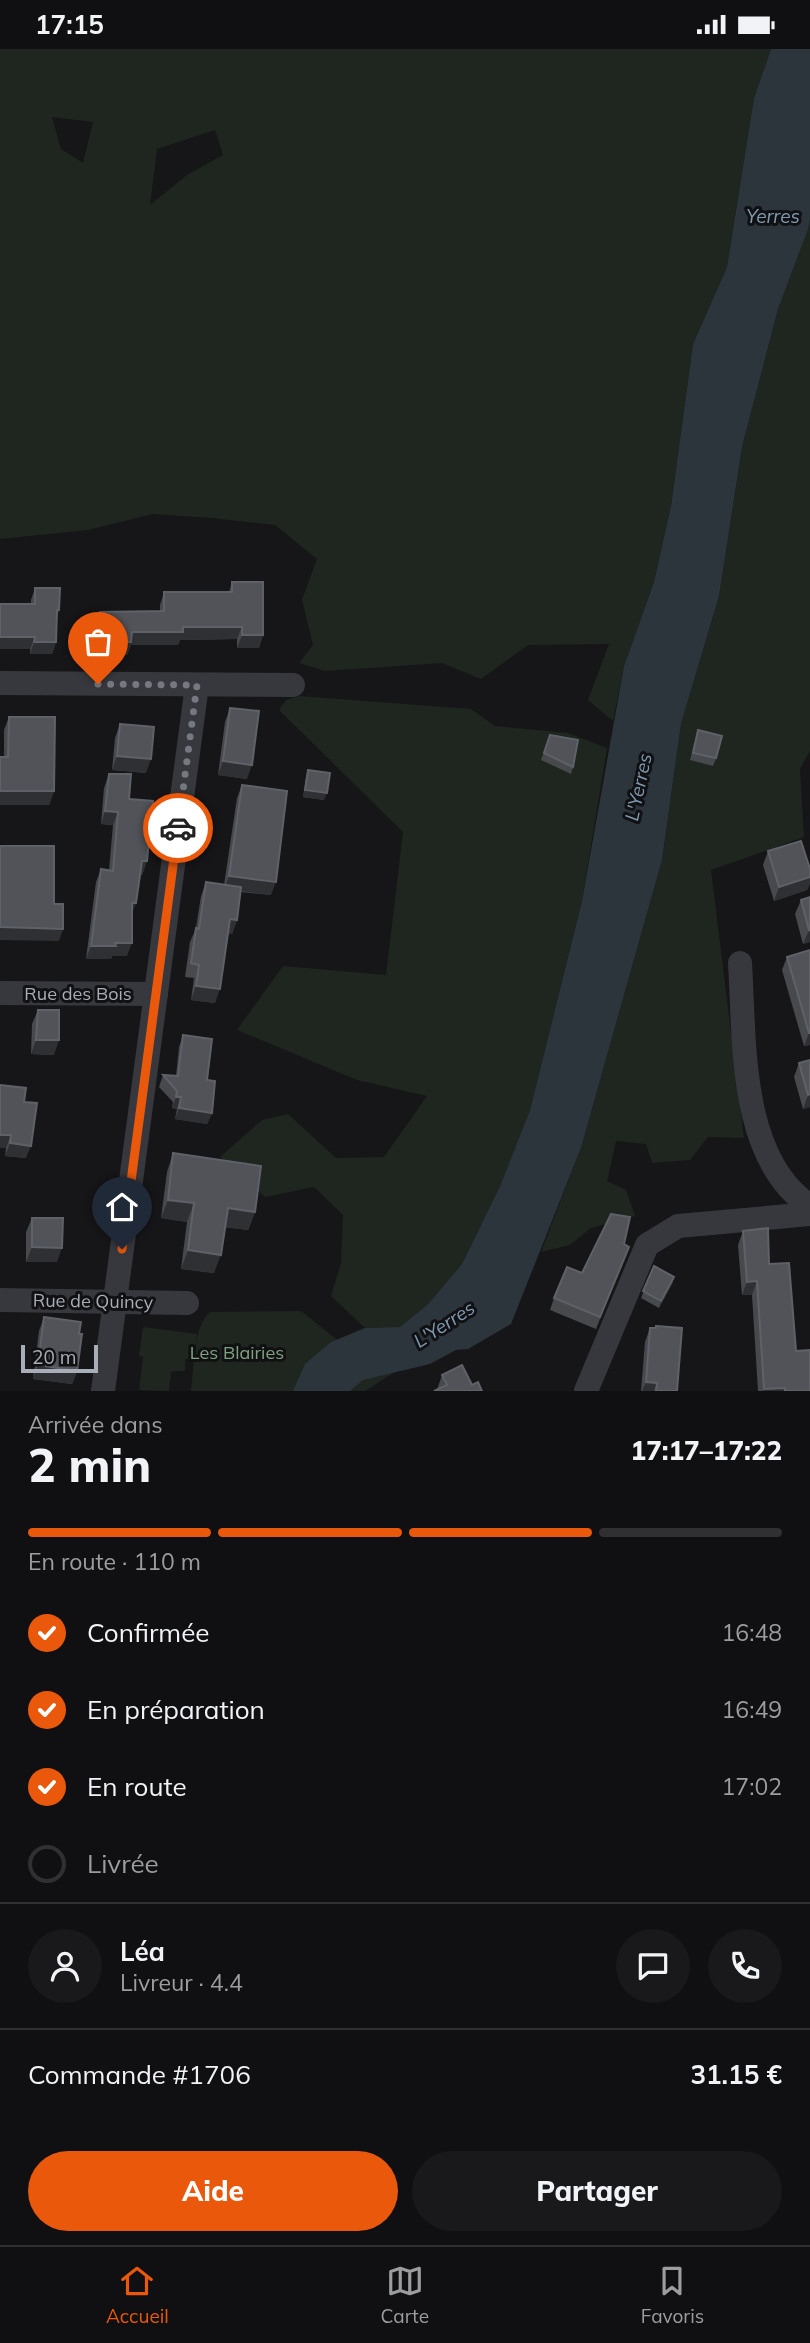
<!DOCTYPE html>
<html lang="fr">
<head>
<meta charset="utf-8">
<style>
	:root { --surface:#101012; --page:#19191b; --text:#f1f3f6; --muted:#9c9d9f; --line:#303032; --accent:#ea580c }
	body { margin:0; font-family:Mulish,sans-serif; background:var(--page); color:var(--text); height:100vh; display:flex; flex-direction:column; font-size:26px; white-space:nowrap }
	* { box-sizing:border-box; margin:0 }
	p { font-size:23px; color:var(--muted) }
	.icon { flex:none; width:38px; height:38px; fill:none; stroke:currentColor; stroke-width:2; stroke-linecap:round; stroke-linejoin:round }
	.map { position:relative; height:1342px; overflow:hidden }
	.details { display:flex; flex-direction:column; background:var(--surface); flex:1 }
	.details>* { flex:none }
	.scale { position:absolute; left:21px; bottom:18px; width:77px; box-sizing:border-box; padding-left:7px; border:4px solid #a8adb8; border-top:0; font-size:19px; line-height:24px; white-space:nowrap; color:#a8adb8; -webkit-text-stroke:5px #111113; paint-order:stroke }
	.pin { position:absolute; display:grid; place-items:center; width:60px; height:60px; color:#fff; margin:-72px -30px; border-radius:50% 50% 50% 0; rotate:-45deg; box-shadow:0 0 7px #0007 }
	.pin .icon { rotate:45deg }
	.courier { position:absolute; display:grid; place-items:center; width:70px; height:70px; margin:-35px; border:5px solid #ea580c; border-radius:50%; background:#fff; color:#222; box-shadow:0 2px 9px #0007 }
	.head em { font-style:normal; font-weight:800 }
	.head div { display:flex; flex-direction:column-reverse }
	.head { display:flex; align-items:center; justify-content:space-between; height:119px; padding:0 28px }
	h1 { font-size:46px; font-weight:800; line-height:52px }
	.bar { display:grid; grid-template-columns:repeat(4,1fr); gap:10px 7px; align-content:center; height:84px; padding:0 28px }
	.bar i { height:9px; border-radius:5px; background:var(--line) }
	.bar .active { background:var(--accent) }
	.bar p { grid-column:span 4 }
	.line { display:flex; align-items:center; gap:18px; padding:0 28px; border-top:2px solid var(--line) }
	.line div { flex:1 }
	.round { display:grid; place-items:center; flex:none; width:74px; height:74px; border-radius:37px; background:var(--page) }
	ol { padding:0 28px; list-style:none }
	li { display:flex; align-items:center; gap:21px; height:77px }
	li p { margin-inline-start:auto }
	li .icon { padding:7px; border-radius:50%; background:var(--accent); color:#fff; stroke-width:4 }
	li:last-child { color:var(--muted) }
	li i { width:38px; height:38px; border:4px solid var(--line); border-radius:50% }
	.button { display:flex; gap:14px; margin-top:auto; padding:14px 28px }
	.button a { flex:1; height:80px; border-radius:42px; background:var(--accent); color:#fff; font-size:28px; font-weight:800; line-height:80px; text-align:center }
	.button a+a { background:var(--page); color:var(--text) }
	.status { display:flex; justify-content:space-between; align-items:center; height:49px; padding:0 35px; background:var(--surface); direction:ltr }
	.status svg { height:19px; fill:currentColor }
	.tabs { display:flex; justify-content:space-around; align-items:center; height:98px; border-top:2px solid var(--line); background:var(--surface); font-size:19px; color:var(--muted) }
	.tabs a { display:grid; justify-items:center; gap:4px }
	.tabs .active { color:var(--accent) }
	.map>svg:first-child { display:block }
	.green { fill:#1e261f; fill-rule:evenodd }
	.water { fill:#2c353c }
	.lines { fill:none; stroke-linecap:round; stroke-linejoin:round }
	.minor { stroke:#37383d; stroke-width:24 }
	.wall { fill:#47494d }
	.shaded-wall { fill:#2f3033 }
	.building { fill:#525359; stroke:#5f6168; stroke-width:2 }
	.done { stroke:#757880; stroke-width:7; stroke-dasharray:0 12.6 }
	.route { stroke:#ea580c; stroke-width:9 }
	.labels { text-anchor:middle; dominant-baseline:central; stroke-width:6; stroke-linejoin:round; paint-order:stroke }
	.street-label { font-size:18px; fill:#a8adb8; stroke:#111113 }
	.park-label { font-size:18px; fill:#7fa381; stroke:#111113 }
	.water-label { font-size:19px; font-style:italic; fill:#7f9bb3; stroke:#111113 }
</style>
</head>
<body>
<div class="status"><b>17:15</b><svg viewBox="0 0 49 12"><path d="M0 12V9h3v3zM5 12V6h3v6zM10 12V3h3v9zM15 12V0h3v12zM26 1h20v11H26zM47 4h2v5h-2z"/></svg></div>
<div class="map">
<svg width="810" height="1342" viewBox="0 0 810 1342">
	<rect width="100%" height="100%" fill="#161618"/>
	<!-- green -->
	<g class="green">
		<path d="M0,0H771L754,49L727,218L693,295L671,457L654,533L624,617L613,672L588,651L609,595L528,596L481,630L442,614L325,622L299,614L313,596L302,551L317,510L275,476L212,469L153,465L88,481L0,490ZM52,68L93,73L83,114L61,100ZM215,81L223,106L187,126L150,156L157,100Z"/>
		<polygon points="810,170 810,702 800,720 804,788 711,821 744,1089 708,1088 690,1111 652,1114 646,1095 616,1092 607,1132 626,1141 635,1167 591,1179 570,1196 541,1203 581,1099 662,811 681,675 719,547 742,398 778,260"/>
		<polygon points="299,647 471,660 495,677 568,684 607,699 582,852 530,1061 500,1137 462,1215 428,1255 400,1278 365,1279 331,1247 341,1214 343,1166 314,1138 265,1148 220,1108 262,1071 288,1065 336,1109 384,1108 427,1047 357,1031 237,981 283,917 386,926 403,783 279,661 286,651"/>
		<path d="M301,1262L365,1313L401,1319L365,1342H191C194,1320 193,1277 210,1263Z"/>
		<polygon points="143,1278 197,1285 194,1311 185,1310 185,1322 171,1322 169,1342 139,1341 143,1308 139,1307"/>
	</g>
	<!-- water -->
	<polygon class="water" points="771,0 810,0 810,170 808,180 778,260 742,398 719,547 681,675 662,811 581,1099 511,1275 468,1300 456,1301 430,1315 363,1331 350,1342 293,1342 305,1315 331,1293 365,1279 400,1278 428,1255 462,1215 500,1137 530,1061 582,852 624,617 654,533 671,457 693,295 727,218 754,49"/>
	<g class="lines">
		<!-- minor -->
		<g class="minor">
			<polyline points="0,634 293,636"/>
			<path d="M740,914C745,990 738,1109 810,1157"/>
			<polyline points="0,944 156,945"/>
			<polyline points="0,1251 187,1254"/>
			<polyline points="103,1342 197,636"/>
			<polyline points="586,1342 647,1196 678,1177 810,1165"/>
		</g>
	</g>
	<!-- wall -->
	<g class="wall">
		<polygon points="232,533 263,586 259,599 237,599 237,590 180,591 178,596 131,596 127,606 95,606 95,575 100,563 160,562 160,556 164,543 229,543"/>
		<polygon points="35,539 59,561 57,569 56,593 52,605 30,605 31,551"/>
		<polygon points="230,659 247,730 218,726 225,673"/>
		<polygon points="9,668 54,742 49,756 4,708 4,681"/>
		<polygon points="120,675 146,724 112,721 115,689"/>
		<polygon points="698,681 716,709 713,717 690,711"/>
		<polygon points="550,686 573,718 571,725 541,711"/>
		<polygon points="308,721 324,751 303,748 306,728"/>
		<polygon points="109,725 129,750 147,812 142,826 140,825 132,866 127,907 112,907 111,910 86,910 96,833 101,820 109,821 113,776 101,775 104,739"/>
		<polygon points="242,736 271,846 241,843 237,871 232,885 228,884 215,954 191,951 194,929 185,928 190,893 196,879 201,847 206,833 224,836 237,749"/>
		<polygon points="768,802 810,820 810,834 807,841 774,852 763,816"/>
		<polygon points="810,848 810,893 803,895 795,865 801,851"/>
		<polygon points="810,901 810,996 804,997 782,921 787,908"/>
		<polygon points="38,961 54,1006 31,1005 32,975"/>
		<polygon points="183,986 207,1031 212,1064 207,1075 175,1070 177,1060 172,1059 173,1053 159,1038 163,1026 176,1027 179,998"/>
		<polygon points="810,1011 810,1058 803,1060 794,1028 799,1014"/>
		<polygon points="24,1053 26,1109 5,1107 6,1099 0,1099"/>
		<polygon points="173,1104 255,1163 248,1181 225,1178 214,1224 181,1220 187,1173 161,1169 167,1123"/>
		<polygon points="32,1169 57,1213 26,1213 26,1183"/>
		<polygon points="743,1182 769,1215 796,1302 810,1342 758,1342 752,1246 742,1246 738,1196"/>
		<polygon points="624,1195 629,1198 596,1280 550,1261 554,1249 582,1224"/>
		<polygon points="654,1217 674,1228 672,1235 659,1259 641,1249"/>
		<polygon points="44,1268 79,1285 77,1322 72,1335 33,1330 39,1282"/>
		<polygon points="656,1277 677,1342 641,1342 645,1293 650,1279 655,1279"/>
		<polygon points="442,1326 472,1336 437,1341"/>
	</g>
	<!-- shaded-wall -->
	<g class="shaded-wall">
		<polygon points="183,578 242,578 237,590 180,591 178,596 131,596 127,606 95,606 100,593 132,583"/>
		<polygon points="242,586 263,586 259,599 237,599"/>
		<polygon points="0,588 35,588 30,600 0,600"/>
		<polygon points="34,593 56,593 52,605 30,605"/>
		<polygon points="117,707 151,710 146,724 112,721"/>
		<polygon points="223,712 252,716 247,730 218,726"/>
		<polygon points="305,741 327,744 324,751 303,748"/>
		<polygon points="0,742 54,742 49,756 0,756"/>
		<polygon points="105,762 118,763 113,776 101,775"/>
		<polygon points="142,812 147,812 142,826 138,825"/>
		<polygon points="229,827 276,833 271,846 224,840"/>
		<polygon points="810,828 810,834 807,841 774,852 779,838"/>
		<polygon points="132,854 136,854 131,867"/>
		<polygon points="230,870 237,871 232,885 225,884"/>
		<polygon points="0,878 63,880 59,892 0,891"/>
		<polygon points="810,880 810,893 803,895 809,881"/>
		<polygon points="115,894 132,894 127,907 112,907 111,910 86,910 91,897"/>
		<polygon points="196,937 220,940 215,954 191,951"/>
		<polygon points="809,984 810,984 810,996 804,997"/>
		<polygon points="36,991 59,991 54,1006 31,1005"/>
		<polygon points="810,1045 810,1058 803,1060 808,1046"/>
		<polygon points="176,1048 181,1048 177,1060 172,1059"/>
		<polygon points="179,1059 212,1064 207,1075 175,1070"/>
		<polygon points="0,1086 11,1086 6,1099 0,1099"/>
		<polygon points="10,1094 31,1097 26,1109 5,1107"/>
		<polygon points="168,1151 194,1154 187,1173 161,1169"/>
		<polygon points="228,1159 255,1163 248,1181 221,1178"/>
		<polygon points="32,1198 62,1199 57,1213 26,1213"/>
		<polygon points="188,1201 221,1206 214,1224 181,1220"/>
		<polygon points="674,1228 672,1235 659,1259 661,1252"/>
		<polygon points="757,1232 752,1246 742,1246 747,1233"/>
		<polygon points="38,1316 77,1322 72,1335 33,1330"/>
		<polygon points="646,1333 657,1334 654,1342 642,1342"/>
		<polygon points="785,1339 784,1342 763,1342 764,1340"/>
	</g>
	<!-- building -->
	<g class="building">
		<polygon points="232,533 263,533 263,586 242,586 242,578 183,578 183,583 132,583 131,593 100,593 100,563 164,562 164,543 232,543"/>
		<polygon points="35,539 60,539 59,561 57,561 56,593 34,593 35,588 0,588 0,555 35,555"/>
		<polygon points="230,659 259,662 252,716 223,712"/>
		<polygon points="9,668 55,668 54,742 0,742 0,708 8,708"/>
		<polygon points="120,675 154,678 151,710 117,707"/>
		<polygon points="698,681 722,687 716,709 693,704"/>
		<polygon points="550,686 578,691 573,718 544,704"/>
		<polygon points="308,721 330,724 327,744 305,741"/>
		<polygon points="109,725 131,725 129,750 153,752 147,812 142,812 136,854 132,854 132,894 115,894 116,897 91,897 101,820 113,822 118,763 105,762"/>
		<polygon points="242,736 287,742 276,833 229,827"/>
		<polygon points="801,792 810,820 810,828 779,838 768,802"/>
		<polygon points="0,797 54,797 54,855 63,855 63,880 0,878"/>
		<polygon points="206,833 241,838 237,871 230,870 220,940 196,937 199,916 191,914 196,879 199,880"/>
		<polygon points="810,848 810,880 809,881 801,851"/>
		<polygon points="810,901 810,984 809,984 787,908"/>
		<polygon points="38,961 59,961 59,991 36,991"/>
		<polygon points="183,986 212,990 207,1031 215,1032 212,1064 179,1059 181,1048 176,1048 177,1042 163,1026 178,1027"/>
		<polygon points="810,1011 810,1045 808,1046 799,1014"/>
		<polygon points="0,1036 26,1039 24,1053 37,1054 31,1097 10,1094 11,1086 0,1086"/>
		<polygon points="173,1104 261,1117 255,1163 228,1159 221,1206 188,1201 194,1154 168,1151"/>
		<polygon points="611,1165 630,1168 624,1195 629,1198 600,1268 554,1249 567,1218 582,1224"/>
		<polygon points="32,1169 63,1169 62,1199 32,1198"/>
		<polygon points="768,1179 769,1215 789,1214 796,1302 810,1301 810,1342 785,1342 785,1339 764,1340 757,1232 747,1233 743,1182"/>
		<polygon points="654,1217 674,1228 661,1252 643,1242"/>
		<polygon points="44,1268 81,1273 79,1285 82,1285 77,1322 38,1316"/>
		<polygon points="656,1277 682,1279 677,1342 656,1342 657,1334 646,1333 650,1279 656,1279"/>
		<polygon points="462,1316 472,1336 478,1333 482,1342 434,1342 447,1336 442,1326"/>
	</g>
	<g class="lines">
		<!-- done -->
		<polyline class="done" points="98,635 197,636 178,779"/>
		<!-- route -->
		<polyline class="route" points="122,1200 178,779"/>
	</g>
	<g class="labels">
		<!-- street labels -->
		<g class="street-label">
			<text x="78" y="944">Rue des Bois</text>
			<text transform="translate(93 1252) rotate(1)">Rue de Quincy</text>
		</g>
		<!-- park labels -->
		<g class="park-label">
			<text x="237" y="1303">Les Blairies</text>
		</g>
		<!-- water labels -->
		<g class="water-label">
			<text x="773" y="167">Yerres</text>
			<text transform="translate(638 738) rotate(-78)">L'Yerres</text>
			<text transform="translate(444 1275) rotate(-33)">L'Yerres</text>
		</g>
	</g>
</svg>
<div class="scale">20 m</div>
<div class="pin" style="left:98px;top:635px;background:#ea580c"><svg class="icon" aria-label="bag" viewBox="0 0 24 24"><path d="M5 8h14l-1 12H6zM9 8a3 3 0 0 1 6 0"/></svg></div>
<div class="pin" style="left:122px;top:1200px;background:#1f2937"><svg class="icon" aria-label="home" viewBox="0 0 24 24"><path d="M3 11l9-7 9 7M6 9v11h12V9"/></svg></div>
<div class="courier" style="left:178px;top:779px"><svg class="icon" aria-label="car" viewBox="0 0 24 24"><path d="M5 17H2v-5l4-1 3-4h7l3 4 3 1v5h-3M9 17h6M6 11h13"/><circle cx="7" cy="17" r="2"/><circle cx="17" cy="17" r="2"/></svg></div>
</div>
<section class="details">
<div class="head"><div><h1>2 min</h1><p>Arrivée dans</p></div><em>17:17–17:22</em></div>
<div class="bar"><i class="active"></i><i class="active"></i><i class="active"></i><i></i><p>En route · 110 m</p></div>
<ol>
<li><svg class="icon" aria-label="check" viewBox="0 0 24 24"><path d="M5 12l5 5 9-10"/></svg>Confirmée<p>16:48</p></li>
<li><svg class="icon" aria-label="check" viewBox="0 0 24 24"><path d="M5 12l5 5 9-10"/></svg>En préparation<p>16:49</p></li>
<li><svg class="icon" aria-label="check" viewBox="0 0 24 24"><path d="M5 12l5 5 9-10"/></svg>En route<p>17:02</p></li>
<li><i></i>Livrée</li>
</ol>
<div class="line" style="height:126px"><a class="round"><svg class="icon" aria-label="person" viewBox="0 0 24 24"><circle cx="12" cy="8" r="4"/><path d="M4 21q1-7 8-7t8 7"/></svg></a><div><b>Léa</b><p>Livreur · 4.4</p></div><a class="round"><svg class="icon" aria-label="chat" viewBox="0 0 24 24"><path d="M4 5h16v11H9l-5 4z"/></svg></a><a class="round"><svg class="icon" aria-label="phone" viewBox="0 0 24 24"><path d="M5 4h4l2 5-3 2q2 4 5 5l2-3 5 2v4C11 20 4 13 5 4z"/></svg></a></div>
<div class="line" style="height:91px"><div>Commande #1706</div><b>31.15 €</b></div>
<div class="button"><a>Aide</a><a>Partager</a></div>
</section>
<nav class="tabs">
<a class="active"><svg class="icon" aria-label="home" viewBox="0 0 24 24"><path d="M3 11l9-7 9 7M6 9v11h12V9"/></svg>Accueil</a>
<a><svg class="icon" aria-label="map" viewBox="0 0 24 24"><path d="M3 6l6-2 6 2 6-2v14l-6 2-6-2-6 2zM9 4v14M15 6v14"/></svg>Carte</a>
<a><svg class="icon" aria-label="saved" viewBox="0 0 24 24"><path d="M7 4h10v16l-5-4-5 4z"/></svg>Favoris</a>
</nav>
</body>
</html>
